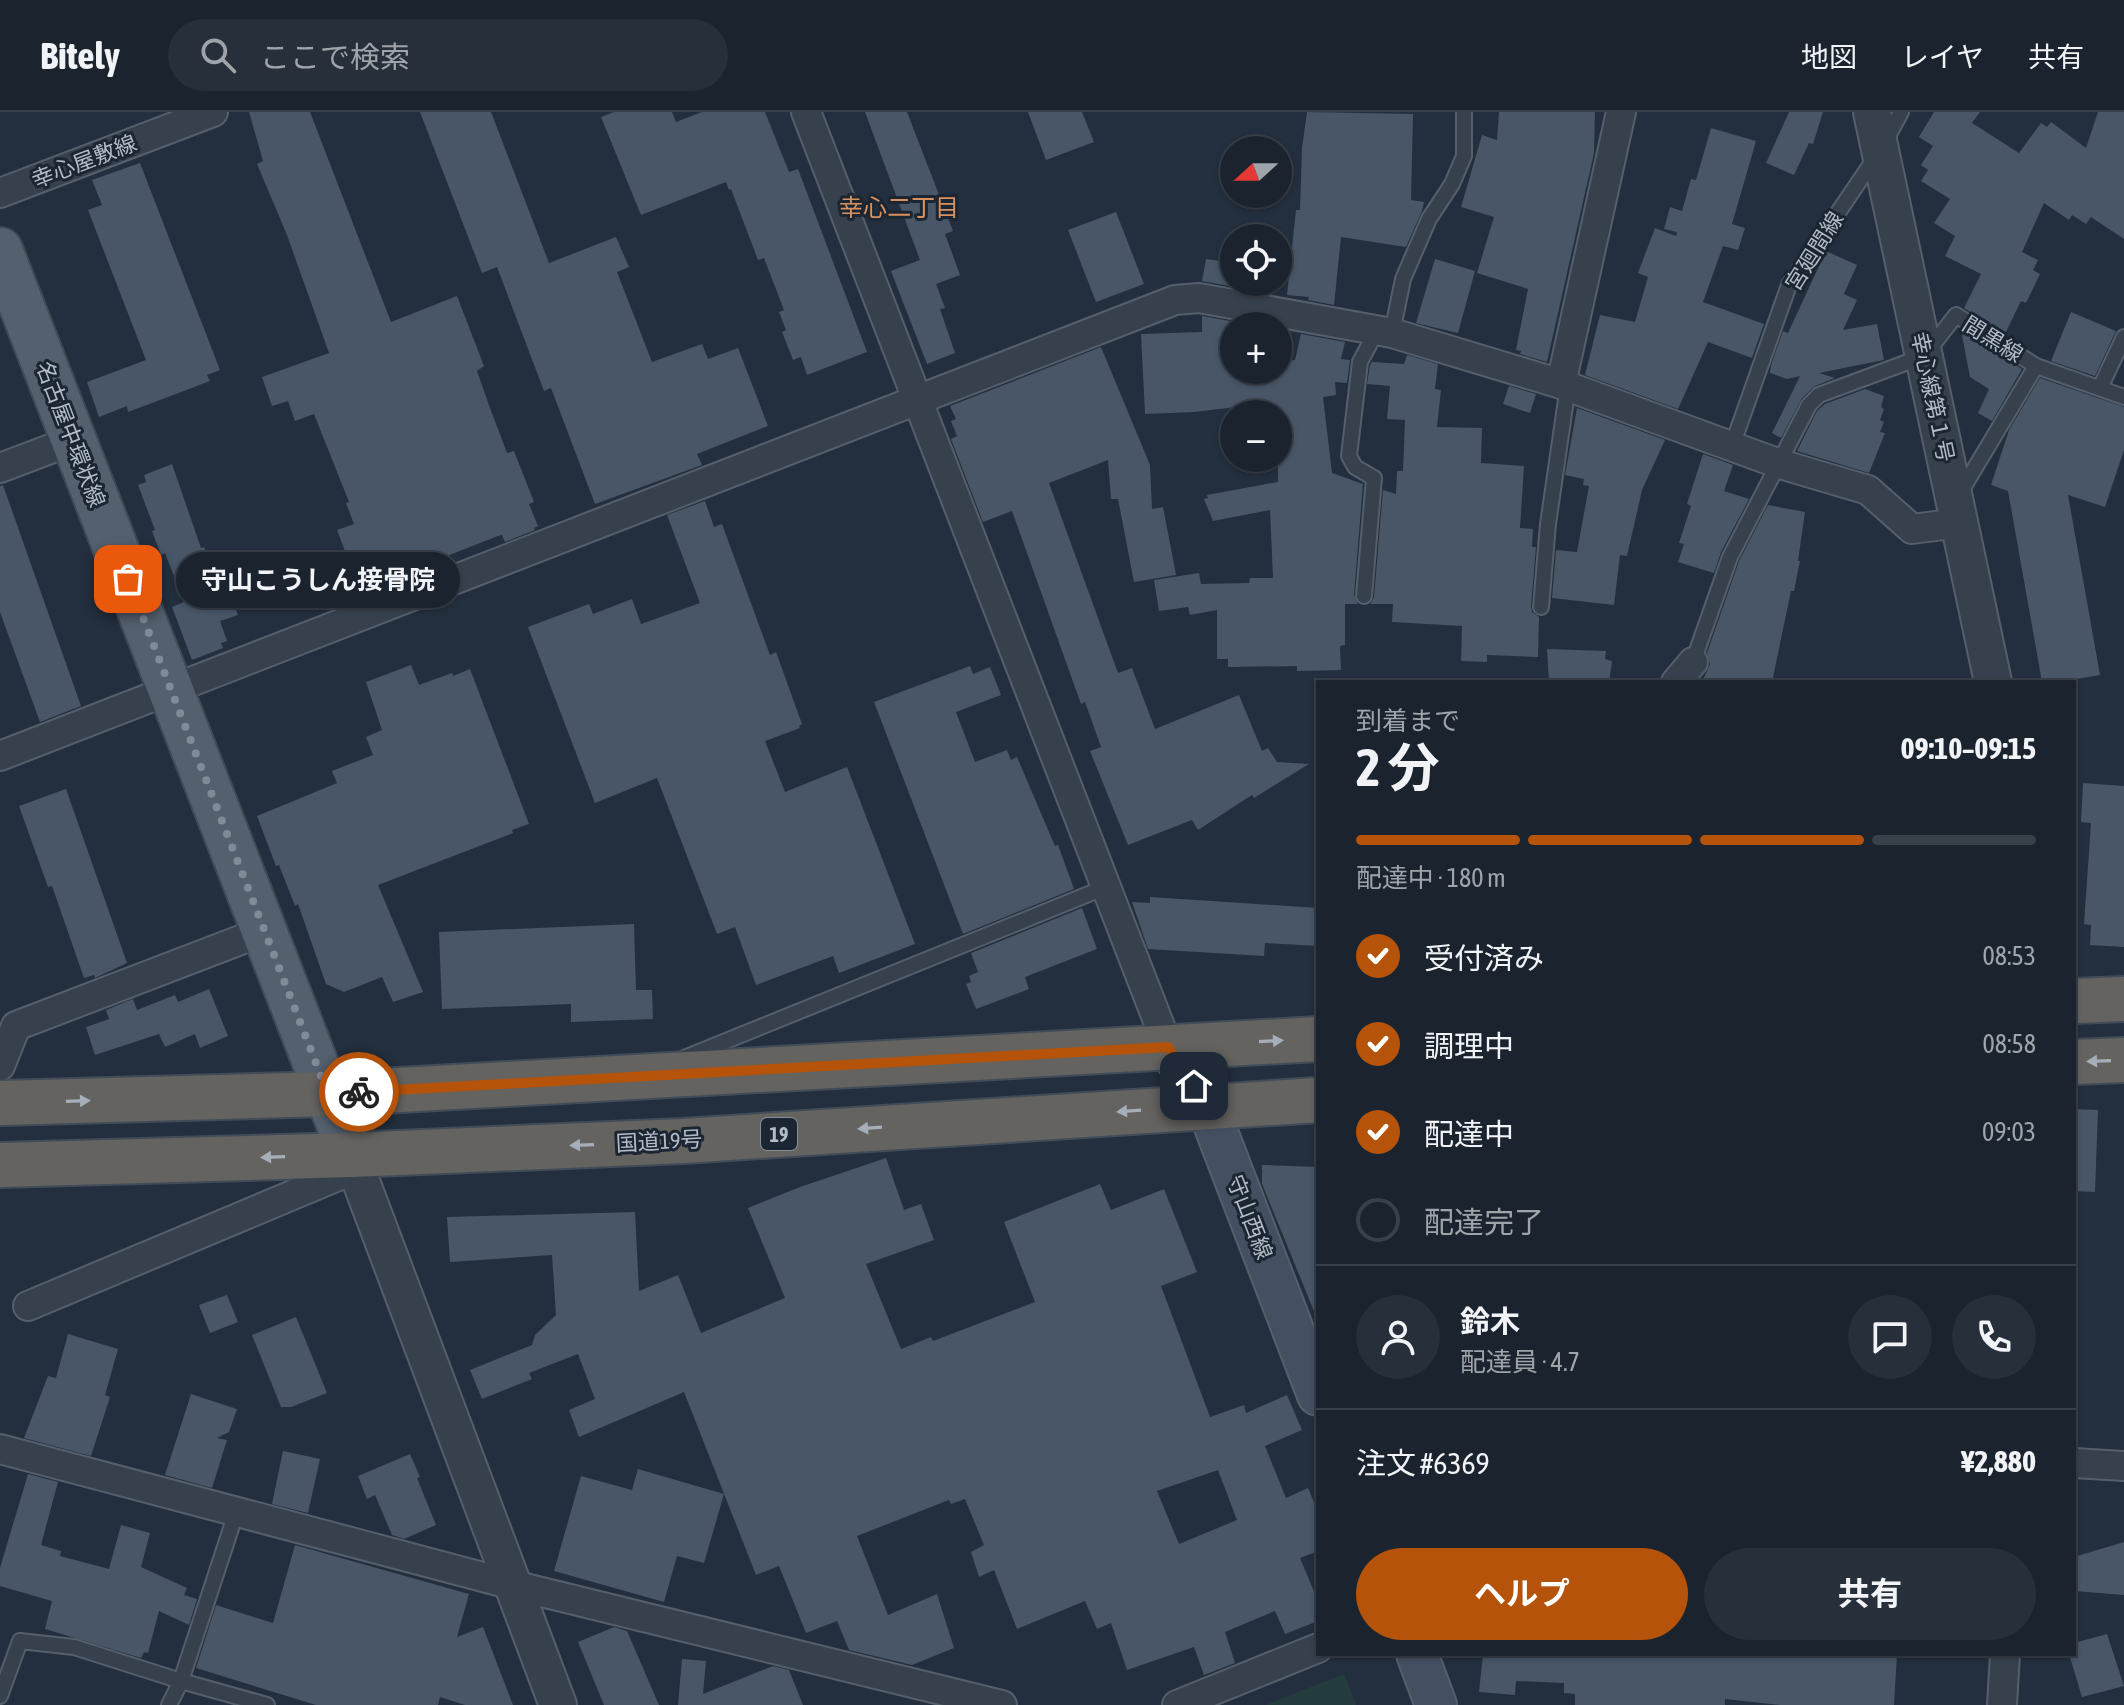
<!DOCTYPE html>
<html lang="ja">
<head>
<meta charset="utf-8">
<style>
	:root { --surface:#1a232e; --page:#272f3a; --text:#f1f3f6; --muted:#9fa4aa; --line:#38404a; --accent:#b45309 }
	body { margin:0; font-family:"Asap Condensed","Noto Sans JP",sans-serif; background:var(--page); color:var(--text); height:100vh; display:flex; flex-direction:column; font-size:30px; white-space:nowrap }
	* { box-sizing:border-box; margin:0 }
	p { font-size:26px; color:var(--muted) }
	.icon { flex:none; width:44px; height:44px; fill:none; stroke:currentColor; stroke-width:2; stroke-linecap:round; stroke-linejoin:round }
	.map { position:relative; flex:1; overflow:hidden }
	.drawer { position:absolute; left:1316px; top:568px; width:760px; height:976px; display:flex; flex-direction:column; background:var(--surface); border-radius:0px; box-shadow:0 2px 6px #0004,0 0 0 2px var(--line) }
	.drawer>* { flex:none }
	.needle { width:52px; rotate:249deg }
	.controls { position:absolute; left:1220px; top:24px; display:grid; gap:16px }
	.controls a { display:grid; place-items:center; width:72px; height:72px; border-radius:50%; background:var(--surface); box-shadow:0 2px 6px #0004,0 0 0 2px var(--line); font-size:40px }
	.pin { position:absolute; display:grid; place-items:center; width:68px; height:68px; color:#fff; margin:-34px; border-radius:16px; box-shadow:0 4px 12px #0006 }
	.courier { position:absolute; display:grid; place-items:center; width:80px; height:80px; margin:-40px; border:6px solid #b45309; border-radius:50%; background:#fff; color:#222; box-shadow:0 2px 10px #0007 }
	.bubble { position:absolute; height:56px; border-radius:28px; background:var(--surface); box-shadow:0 2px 6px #0004,0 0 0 2px var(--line); font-size:26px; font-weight:700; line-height:56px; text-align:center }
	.overview em { font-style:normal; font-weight:700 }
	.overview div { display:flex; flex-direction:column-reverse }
	.overview { display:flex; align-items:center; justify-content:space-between; height:136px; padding:0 40px }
	h1 { font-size:52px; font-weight:700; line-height:60px }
	.bar { display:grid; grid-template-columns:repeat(4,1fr); gap:12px 8px; align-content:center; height:96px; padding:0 40px }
	.bar i { height:10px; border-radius:6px; background:var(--line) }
	.bar .on { background:var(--accent) }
	.bar p { grid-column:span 4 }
	.line { display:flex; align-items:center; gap:20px; padding:0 40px; border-top:2px solid var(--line) }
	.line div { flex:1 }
	.round { display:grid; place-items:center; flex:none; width:84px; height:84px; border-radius:42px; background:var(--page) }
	ol { padding:0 40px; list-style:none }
	li { display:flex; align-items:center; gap:24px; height:88px }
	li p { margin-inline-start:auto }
	li .icon { padding:8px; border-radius:50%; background:var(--accent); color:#fff; stroke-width:4 }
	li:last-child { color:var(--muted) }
	li i { width:44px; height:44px; border:4px solid var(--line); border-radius:50% }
	.action { display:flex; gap:16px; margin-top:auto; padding:16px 40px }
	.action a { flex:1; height:92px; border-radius:48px; background:var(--accent); color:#fff; font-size:32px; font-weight:700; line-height:92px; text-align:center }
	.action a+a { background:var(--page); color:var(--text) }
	header { display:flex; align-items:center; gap:48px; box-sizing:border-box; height:112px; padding:0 40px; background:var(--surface); border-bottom:2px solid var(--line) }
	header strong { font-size:38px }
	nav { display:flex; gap:44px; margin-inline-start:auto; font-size:28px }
	.search { width:560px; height:72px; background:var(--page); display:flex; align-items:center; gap:20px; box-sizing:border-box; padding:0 28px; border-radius:44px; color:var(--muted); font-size:30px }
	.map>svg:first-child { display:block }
	.green { fill:#253c3f }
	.building { fill:#485667; fill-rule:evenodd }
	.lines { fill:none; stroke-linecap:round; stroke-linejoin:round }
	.service-casing { stroke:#555f6c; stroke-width:18 }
	.minor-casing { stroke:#555f6c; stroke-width:32 }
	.tertiary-casing { stroke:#555f6c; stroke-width:40 }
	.secondary-casing { stroke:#555f6c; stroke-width:44 }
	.primary-casing { stroke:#404a57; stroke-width:48 }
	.trunk-casing { stroke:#424c59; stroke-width:48 }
	.service { stroke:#37414e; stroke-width:14 }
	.minor { stroke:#37414e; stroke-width:28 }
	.tertiary { stroke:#37414e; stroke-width:36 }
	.secondary { stroke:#445061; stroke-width:40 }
	.primary { stroke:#54606e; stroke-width:44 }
	.trunk { stroke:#646360; stroke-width:44 }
	.oneway { fill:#a6afb9 }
	.done { stroke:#808b98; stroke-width:8; stroke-dasharray:0 14.4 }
	.route { stroke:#b45309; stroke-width:10 }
	.labels { text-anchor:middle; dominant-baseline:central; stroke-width:6; stroke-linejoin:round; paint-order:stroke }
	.shield { fill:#1c2633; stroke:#858f9c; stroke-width:2 }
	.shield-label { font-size:20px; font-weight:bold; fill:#b2bcc9 }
	.street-label { font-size:22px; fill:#b2bcc9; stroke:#1c2633 }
	.neighbourhood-label { font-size:24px; fill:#d8905e; stroke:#1c2633 }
</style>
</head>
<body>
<header>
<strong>Bitely</strong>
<div class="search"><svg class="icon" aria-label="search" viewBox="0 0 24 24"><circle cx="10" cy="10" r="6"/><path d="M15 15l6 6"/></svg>ここで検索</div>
<nav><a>地図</a><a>レイヤ</a><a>共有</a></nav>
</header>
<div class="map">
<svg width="2124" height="1593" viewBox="0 0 2124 1593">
	<rect width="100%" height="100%" fill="#232f3e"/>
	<!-- green -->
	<polygon class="green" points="1344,1562 1356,1593 1265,1593"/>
	<!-- building -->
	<g class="building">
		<polygon points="249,0 310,0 391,210 457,184 484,254 477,259 490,296 507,341 514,339 534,390 529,392 538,414 534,416 535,418 505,430 502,423 498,424 360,478 337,418 354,412 346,391 349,390 314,302 295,309 288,289 272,294 262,265 329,241 287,123 257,52 263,49"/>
		<polygon points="420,0 491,0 549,151 616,125 629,155 617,160 652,250 702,232 708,247 738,236 768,314 697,342 702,353 595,392 551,276 544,279 497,155 482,161"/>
		<polygon points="614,0 672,0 676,10 702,0 765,0 789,60 798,57 867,240 807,263 801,245 793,248 782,220 786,218 779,200 784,198 764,146 758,148 731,77 729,78 726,70 641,103 601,5"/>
		<polygon points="865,0 907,0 953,119 945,122 960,163 936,172 945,196 940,197 955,241 927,252 891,159 920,148"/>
		<polygon points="1028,0 1082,0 1094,30 1046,48"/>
		<polygon points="1307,0 1413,2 1411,88 1424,90 1422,99 1406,135 1341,125 1334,193 1308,188 1309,185 1287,183 1296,98 1300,98 1302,36"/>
		<polygon points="1499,0 1595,0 1594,41 1547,250 1520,242 1521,239 1516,238 1528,177 1477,161 1494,105 1461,95 1482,23 1497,28"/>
		<polygon points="1789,0 1823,0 1813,32 1809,31 1794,63 1766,51"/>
		<polygon points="1934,0 1980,0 1972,11 2019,41 2041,11 2047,15 2051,10 2086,36 2098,0 2124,0 2124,127 2091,105 2086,112 2072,103 2069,108 2044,91 2022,140 2038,148 2033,158 2040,162 2026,191 2021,189 2005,222 1964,196 1981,162 1945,144 1955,124 1934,111 1950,87 1921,69 1928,58 1921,53 1933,34 1919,25"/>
		<polygon points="1711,16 1756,29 1732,112 1745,116 1738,138 1723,134 1703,190 1764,212 1752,246 1708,230 1678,297 1585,263 1600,203 1635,210 1648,165 1638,161 1655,116 1676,124 1677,120 1664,117 1670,95 1682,99 1691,67 1696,68"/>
		<polygon points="140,51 220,258 207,263 210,269 168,285 128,300 127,294 99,305 87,270 146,248 88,98 102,93 92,68"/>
		<polygon points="1116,100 1144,172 1096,190 1068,118"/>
		<polygon points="1826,139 1857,153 1844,182 1857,188 1843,218 1877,212 1884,248 1819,261 1835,266 1815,274 1802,286 1781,326 1772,321 1800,264 1787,267 1770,261 1771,253 1783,219 1788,221"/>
		<polygon points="1206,147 1234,151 1234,170 1241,170 1240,176 1202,169"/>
		<polygon points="1435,147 1475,159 1458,221 1416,211"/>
		<polygon points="2071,200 2116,219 2095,264 2051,249"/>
		<polygon points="1202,204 1241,211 1241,214 1234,214 1234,258 1278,258 1278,250 1295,248 1301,222 1345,230 1341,247 1350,248 1347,271 1335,270 1336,283 1323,285 1332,361 1363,372 1354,483 1358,492 1345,492 1345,533 1340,534 1341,558 1297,559 1297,554 1228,555 1228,547 1217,547 1217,498 1190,503 1188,495 1159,499 1154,468 1199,461 1201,472 1249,471 1250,466 1273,466 1270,398 1213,409 1204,387 1208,386 1207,383 1278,370 1278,302 1262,302 1261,292 1194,300 1145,302 1141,222 1202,220"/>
		<polygon points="1961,218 2022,257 1992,309 1978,301 1989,277 1970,265"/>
		<polygon points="1101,235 1150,353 1152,397 1163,395 1176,463 1134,470 1118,387 1111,387 1108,348 1049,371 1118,561 1132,556 1155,617 1239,583 1262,639 1268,636 1277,650 1309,652 1254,686 1252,683 1198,718 1192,708 1128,733 1090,639 1101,635 1085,590 1081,592 1012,399 983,410 951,327 957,324 951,309 956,307 950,294"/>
		<polygon points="1407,243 1438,252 1435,277 1441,278 1437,315 1482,316 1481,351 1524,354 1520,416 1533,417 1532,435 1536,435 1531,494 1532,500 1539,505 1538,545 1487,543 1487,550 1461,549 1462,514 1392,510 1393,492 1370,492 1374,485 1383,378 1396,382 1397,359 1403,359 1405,308 1387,307 1390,274 1367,272 1370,253 1372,250 1404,252"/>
		<polygon points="2040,266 2124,295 2124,338 2105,395 2068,383 2100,563 2060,570 2042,570 2008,379 1991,373 2009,318"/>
		<polygon points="1509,274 1536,282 1530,301 1503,292"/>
		<polygon points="1865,277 1884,284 1881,295 1884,297 1880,308 1884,310 1880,320 1885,321 1869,361 1797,339 1817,299 1825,292"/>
		<polygon points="1577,296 1665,328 1642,378 1627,444 1620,443 1614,493 1552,486 1556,438 1577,440 1589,374 1583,373 1584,367 1565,363"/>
		<polygon points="1703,342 1733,353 1724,379 1749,387 1721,440 1714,461 1678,450 1684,432 1679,431 1691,394 1687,392"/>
		<polygon points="172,352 201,436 204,435 221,477 227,475 238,503 220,509 227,529 221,531 223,536 192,548 172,495 184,490 165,441 161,443 152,419 155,418 138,373 146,370 144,363"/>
		<polygon points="3,373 81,594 40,610 0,500 0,374"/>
		<polygon points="705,389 714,415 722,412 770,543 776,540 802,612 799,614 800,616 765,629 785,680 847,655 915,832 839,861 833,844 756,873 735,815 717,822 657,666 595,691 528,515 589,492 593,502 632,487 641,512 700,491 667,403"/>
		<polygon points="1768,393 1805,400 1798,449 1800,449 1794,479 1791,479 1772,570 1702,570 1710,552 1707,541 1739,449"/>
		<polygon points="1547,537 1606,539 1605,547 1612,549 1609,570 1549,570"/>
		<polygon points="411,553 419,573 452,561 453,564 470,557 529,712 512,718 513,721 378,773 423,880 393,890 382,865 344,880 326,872 298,792 295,794 279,753 276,754 257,704 337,671 332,659 373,643 366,625 382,618 366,570"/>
		<polygon points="970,554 973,562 990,555 1001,583 956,600 975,650 1007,638 1011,648 1017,645 1055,734 1058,733 1074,777 963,822 874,590"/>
		<polygon points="2083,671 2124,674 2124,835 2090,833 2091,813 2084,812 2091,711 2081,710"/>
		<polygon points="66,677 127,851 95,866 94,863 84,866 52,774 48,775 19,694"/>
		<polygon points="1150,785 1318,796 1318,834 1265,831 1264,844 1148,837 1132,790 1150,791"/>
		<polygon points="1082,796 1097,837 1025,865 1029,877 976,897 966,872 971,870 969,864 978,860 971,841"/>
		<polygon points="634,812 636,878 652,878 653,907 571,910 571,892 442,897 439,820"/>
		<polygon points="209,877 228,924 200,936 195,922 165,935 159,922 95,943 86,915 109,907 106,898 133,887 137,898 175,883 178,890"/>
		<polygon points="2074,997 2098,998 2095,1080 2074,1079"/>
		<path d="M886,1046L904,1098L921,1092L934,1128L866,1152L901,1237L931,1225L933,1229L1035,1190L1004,1110L1100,1072L1111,1098L1164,1077L1197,1160L1161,1174L1210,1305L1244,1293L1246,1301L1287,1283L1302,1318L1265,1334L1286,1386L1308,1376L1318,1400V1439L1300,1446L1318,1489V1509L1285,1522L1275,1499L1225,1520L1235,1551L1204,1563L1194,1535L1127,1558L1111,1511L1097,1517L1085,1489L1017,1517L994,1458L979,1465L971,1440L984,1433L965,1387L951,1392L949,1388L857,1424L888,1503L937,1482L954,1536L912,1553L849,1538L837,1509L806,1521L779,1454L756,1463L684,1280L579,1325L569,1298L595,1287L578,1242L529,1261L532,1267L482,1287L470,1258L532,1233L535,1223L556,1203L552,1143L450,1150L447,1105L635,1100L639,1179L678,1163L701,1221L785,1186L748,1096L800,1075ZM1218,1358L1237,1408L1179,1432L1157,1379Z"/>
		<polygon points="1262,1053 1318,1055 1318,1209 1262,1072"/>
		<polygon points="227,1183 238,1210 210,1221 199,1193"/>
		<polygon points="296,1205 327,1281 291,1295 281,1295 252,1223"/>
		<polygon points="68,1222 118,1237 105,1283 110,1285 91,1344 24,1326 48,1264 56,1266"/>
		<polygon points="191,1282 237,1297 229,1320 217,1326 227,1328 212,1376 165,1363"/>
		<polygon points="283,1339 320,1347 308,1401 272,1392"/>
		<polygon points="410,1342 420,1365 417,1366 436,1413 404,1427 392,1423 375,1383 367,1387 358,1364"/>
		<polygon points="638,1357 724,1382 704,1451 677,1444 664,1490 554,1459 581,1364 632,1378"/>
		<polygon points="28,1362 58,1370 41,1433 61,1439 60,1444 109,1457 121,1413 150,1421 141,1455 187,1476 184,1483 197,1487 189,1513 159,1499 148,1541 144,1540 141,1546 45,1517 52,1489 0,1474 0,1456"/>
		<polygon points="2124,1430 2124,1483 2074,1479 2074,1445"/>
		<polygon points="295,1433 469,1482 457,1525 483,1515 513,1593 465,1593 440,1585 438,1593 316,1593 196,1556 216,1493 273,1511"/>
		<polygon points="614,1515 627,1519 659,1593 604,1593 578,1530"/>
		<polygon points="2107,1522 2124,1574 2082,1585 2069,1542 2074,1542 2074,1531"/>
		<polygon points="1483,1542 1897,1542 1894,1593 1780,1593 1725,1587 1725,1593 1575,1593 1575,1582 1564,1581 1564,1571 1516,1569 1515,1583 1479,1580"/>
		<polygon points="682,1547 706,1549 703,1582 773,1554 789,1558 803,1593 678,1593"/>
	</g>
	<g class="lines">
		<!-- service casing -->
		<g class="service-casing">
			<g id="service">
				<polyline points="1886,28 1901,0"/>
				<polyline points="1392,221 1403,167 1429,107 1452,72 1464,44 1464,0"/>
				<polyline points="2100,276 2124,225"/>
				<polyline points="1732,334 1789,173 1875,46"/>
				<polyline points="1960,381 2036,254"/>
				<polyline points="1364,484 1374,366 1355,355 1349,344 1360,250 1377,218"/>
				<polyline points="1541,495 1548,412 1568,274"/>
				<polyline points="1693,550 1730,445 1809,293 1819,283 1924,244 1956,203 2036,254 2124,285"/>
				<polyline points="684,946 1106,775"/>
				<polyline points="0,1584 20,1529 74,1535 181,1569 267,1593"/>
				<polyline points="169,1593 181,1569 237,1398"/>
			</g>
		</g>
		<!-- minor casing -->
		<g class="minor-casing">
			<g id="minor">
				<polyline points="806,0 1168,935"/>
				<polyline points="0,81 213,0"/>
				<polyline points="1561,272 1621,0"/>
				<polyline points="0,356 74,328"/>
				<polyline points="1676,570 1693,550"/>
				<polyline points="0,644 1175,188 1199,186 1392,221 1561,272 1780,352 1868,378 1912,417 1959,411"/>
				<polyline points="0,954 16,914 264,819"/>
				<polyline points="28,1194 357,1056"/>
				<polyline points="0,1337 513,1473 1002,1593"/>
				<polyline points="2074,1351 2124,1354"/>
				<polyline points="1177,1593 1318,1536"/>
				<polyline points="2002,1593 2005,1542"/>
			</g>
		</g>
		<!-- tertiary casing -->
		<g class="tertiary-casing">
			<g id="tertiary">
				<polyline points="1872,0 1993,570"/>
				<polyline points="351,1043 558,1593"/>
			</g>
		</g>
		<!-- secondary casing -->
		<g class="secondary-casing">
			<g id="secondary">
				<polyline points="1168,935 1207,994 1318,1283"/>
				<polyline points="1417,1542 1436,1593"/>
			</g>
		</g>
		<!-- primary casing -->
		<g class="primary-casing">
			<polyline id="primary" points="0,138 351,1043"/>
		</g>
		<!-- trunk casing -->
		<g class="trunk-casing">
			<g id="trunk">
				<polyline points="2074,889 2124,887"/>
				<polyline points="2074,950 2124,948"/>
				<polyline points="0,991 328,982 1318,927"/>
				<polyline points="0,1053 351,1043 683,1029 1318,988"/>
			</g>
		</g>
		<!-- service -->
		<use href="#service" class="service"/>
		<!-- minor -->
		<use href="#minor" class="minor"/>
		<!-- tertiary -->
		<use href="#tertiary" class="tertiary"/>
		<!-- secondary -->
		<use href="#secondary" class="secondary"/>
		<!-- primary -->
		<use href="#primary" class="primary"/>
		<!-- trunk -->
		<use href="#trunk" class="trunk"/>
	</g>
	<!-- one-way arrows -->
	<defs><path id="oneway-solid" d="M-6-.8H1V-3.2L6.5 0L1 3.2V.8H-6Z" transform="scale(2)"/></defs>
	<g class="oneway">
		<use href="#oneway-solid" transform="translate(1271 929) rotate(-3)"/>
		<use href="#oneway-solid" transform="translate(2099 949) rotate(178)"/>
		<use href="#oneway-solid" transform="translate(78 989) rotate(-2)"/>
		<use href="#oneway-solid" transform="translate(1129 999) rotate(176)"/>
		<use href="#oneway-solid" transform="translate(870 1016) rotate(176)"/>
		<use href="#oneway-solid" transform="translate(582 1033) rotate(178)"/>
		<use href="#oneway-solid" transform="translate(273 1045) rotate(178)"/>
	</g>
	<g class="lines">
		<!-- done -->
		<polyline class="done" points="128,467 328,982 359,980"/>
		<!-- route -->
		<polyline class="route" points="359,980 1168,935 1194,974"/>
	</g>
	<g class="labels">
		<!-- shield labels -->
		<rect class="shield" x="761" y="1006" width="36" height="32" rx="6"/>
		<g class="shield-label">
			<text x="779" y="1022">19</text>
		</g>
		<!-- street labels -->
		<g class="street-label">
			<text transform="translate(84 49) rotate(-21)">幸心屋敷線</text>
			<text transform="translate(1814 139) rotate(-58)">宮廻間線</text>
			<text transform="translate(1993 227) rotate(32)">間黒線</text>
			<text transform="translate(1933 285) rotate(78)">幸心線第１号</text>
			<text transform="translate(71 322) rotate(69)">名古屋中環状線</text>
			<text transform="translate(659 1029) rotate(-3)">国道19号</text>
			<text transform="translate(1250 1105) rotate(69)">守山西線</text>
		</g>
		<!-- neighbourhood labels -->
		<g class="neighbourhood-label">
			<text x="899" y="95">幸心二丁目</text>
		</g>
	</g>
</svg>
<div class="controls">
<a><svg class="needle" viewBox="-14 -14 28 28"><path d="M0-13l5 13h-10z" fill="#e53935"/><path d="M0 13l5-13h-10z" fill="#9fa4aa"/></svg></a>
<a><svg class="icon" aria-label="locate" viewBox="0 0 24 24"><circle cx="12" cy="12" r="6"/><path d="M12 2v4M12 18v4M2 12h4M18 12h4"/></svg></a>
<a>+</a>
<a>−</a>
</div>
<div class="pin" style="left:128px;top:467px;background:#ea580c"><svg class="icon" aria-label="bag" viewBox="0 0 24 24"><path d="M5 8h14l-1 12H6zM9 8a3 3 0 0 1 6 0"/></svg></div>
<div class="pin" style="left:1194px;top:974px;background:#1f2937"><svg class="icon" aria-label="home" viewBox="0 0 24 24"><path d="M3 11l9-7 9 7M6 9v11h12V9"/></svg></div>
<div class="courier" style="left:359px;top:980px"><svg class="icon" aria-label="bike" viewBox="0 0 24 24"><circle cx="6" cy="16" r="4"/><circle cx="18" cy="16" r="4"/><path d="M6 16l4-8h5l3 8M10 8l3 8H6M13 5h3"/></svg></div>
<div class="bubble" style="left:176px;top:440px;width:284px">守山こうしん接骨院</div>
<section class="drawer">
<div class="overview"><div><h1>2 分</h1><p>到着まで</p></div><em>09:10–09:15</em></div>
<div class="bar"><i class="on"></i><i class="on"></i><i class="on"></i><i></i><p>配達中 · 180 m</p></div>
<ol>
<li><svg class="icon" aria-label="check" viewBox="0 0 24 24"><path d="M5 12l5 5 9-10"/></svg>受付済み<p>08:53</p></li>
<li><svg class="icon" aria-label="check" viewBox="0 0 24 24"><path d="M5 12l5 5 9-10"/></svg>調理中<p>08:58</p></li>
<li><svg class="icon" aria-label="check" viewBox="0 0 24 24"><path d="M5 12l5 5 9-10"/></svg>配達中<p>09:03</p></li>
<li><i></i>配達完了</li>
</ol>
<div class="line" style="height:144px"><a class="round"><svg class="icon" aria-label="person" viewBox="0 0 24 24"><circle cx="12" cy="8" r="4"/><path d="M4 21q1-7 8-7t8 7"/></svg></a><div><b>鈴木</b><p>配達員 · 4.7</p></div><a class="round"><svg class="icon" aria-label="chat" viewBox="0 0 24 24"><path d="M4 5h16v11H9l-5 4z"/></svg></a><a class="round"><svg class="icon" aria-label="phone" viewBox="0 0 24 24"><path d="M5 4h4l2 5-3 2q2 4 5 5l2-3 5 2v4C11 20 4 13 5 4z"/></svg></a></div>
<div class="line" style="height:104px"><div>注文 #6369</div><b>¥2,880</b></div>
<div class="action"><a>ヘルプ</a><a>共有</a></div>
</section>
</div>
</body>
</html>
